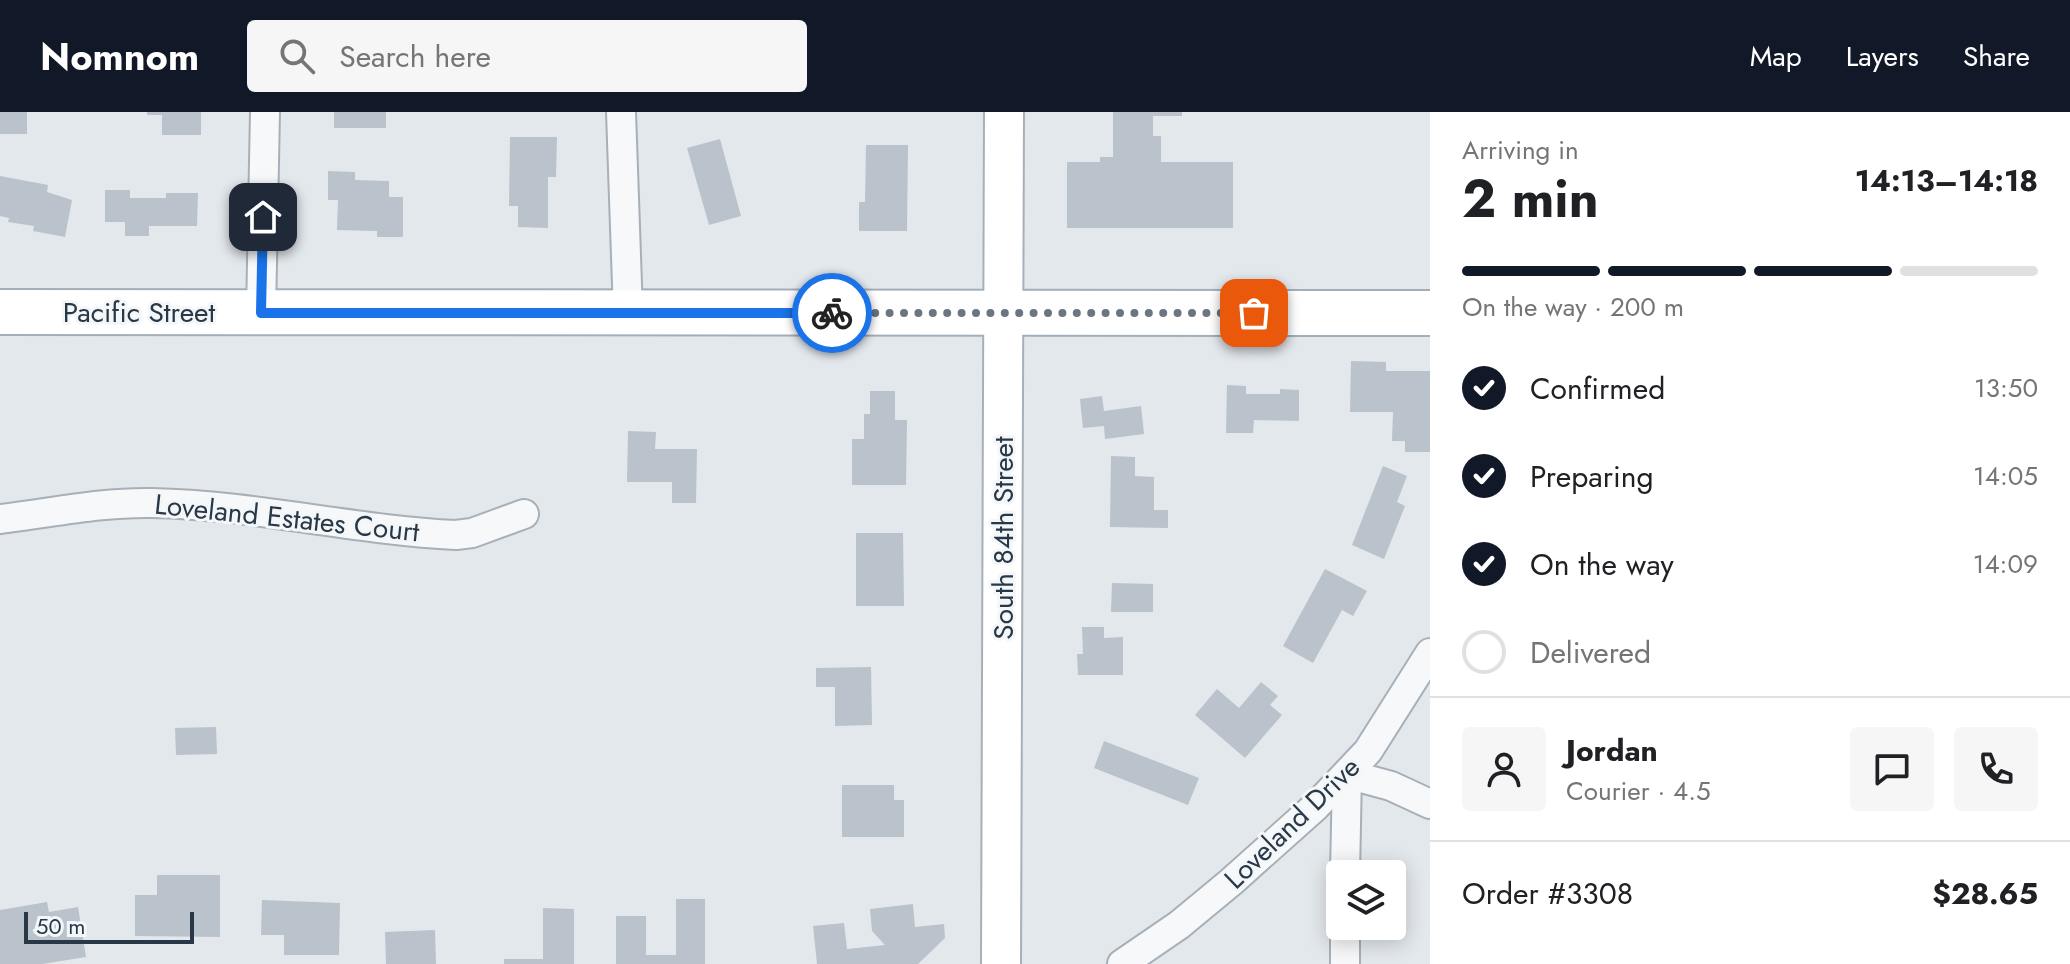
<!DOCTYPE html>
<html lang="en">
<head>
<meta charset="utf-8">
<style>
	:root { --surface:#fff; --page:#f6f6f6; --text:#202124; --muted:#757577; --line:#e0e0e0; --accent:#111827 }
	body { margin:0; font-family:Jost,sans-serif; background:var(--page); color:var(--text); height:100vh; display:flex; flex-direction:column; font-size:30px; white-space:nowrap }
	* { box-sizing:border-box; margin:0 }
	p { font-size:26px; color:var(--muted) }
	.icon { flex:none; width:44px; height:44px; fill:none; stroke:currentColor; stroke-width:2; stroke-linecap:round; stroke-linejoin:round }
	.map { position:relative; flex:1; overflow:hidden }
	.side { display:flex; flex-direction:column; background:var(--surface); width:640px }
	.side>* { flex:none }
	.buttons { position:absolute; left:1326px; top:748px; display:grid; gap:16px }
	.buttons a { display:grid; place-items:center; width:80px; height:80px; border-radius:8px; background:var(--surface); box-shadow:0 4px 20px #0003; font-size:40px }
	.scale { position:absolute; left:24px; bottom:20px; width:170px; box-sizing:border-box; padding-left:8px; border:4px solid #293847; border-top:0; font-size:22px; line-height:28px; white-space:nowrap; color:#293847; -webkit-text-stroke:6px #f4f7f9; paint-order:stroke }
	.pin { position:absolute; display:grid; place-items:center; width:68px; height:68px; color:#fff; margin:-34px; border-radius:16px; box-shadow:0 4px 12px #0006 }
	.courier { position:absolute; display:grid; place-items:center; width:80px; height:80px; margin:-40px; border:6px solid #1a73e8; border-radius:50%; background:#fff; color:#222; box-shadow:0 2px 10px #0007 }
	.head em { font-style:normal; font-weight:700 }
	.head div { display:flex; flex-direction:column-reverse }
	.head { display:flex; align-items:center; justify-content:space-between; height:136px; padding:0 32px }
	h1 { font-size:52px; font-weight:700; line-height:60px }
	.bar { display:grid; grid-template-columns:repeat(4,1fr); gap:12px 8px; align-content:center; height:96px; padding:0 32px }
	.bar i { height:10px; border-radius:6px; background:var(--line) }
	.bar .selected { background:var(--accent) }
	.bar p { grid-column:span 4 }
	.line { display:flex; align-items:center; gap:20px; padding:0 32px; border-top:2px solid var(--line) }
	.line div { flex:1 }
	.round { display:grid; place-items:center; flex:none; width:84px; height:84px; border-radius:8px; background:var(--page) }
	ol { padding:0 32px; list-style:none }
	li { display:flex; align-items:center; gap:24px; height:88px }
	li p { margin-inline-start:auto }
	li .icon { padding:8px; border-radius:50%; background:var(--accent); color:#fff; stroke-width:4 }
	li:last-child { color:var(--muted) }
	li i { width:44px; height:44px; border:4px solid var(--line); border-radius:50% }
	header { display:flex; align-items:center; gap:48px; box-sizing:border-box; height:112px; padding:0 40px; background:var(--accent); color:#fff }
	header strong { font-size:38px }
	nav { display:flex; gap:44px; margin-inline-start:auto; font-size:28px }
	.search { width:560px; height:72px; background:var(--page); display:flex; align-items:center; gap:20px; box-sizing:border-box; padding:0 28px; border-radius:8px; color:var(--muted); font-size:30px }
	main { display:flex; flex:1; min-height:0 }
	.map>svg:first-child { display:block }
	.building { fill:#bac2cb }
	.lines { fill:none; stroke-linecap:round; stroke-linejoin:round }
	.street-casing { stroke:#a7b0b8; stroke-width:32 }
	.secondary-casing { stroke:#a7b0b8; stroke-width:42 }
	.primary-casing { stroke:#a1afba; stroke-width:48 }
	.street { stroke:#f7f8fa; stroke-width:28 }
	.secondary { stroke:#fff; stroke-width:38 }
	.primary { stroke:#fff; stroke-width:44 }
	.done { stroke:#6a7681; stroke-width:8; stroke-dasharray:0 14.4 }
	.route { stroke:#1a73e8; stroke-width:10 }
	.labels { text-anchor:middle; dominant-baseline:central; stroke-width:6; stroke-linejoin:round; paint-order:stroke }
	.street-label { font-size:28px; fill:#293847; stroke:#f4f7f9 }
</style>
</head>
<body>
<header>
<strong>Nomnom</strong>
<div class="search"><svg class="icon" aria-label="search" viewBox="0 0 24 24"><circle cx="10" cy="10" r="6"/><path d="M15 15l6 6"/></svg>Search here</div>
<nav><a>Map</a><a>Layers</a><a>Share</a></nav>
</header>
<main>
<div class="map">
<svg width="1430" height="852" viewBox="0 0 1430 852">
	<rect width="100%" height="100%" fill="#e3e8ed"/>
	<!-- building -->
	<g class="building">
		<rect x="0" y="0" width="27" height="22"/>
		<polygon points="147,0 201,0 201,23 162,23 162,3 147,3"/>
		<rect x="334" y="0" width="52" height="16"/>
		<polygon points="1113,0 1182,0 1182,4 1153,4 1153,24 1161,24 1161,50 1233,50 1233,116 1067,116 1067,50 1100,50 1100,45 1113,45"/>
		<polygon points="510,25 557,25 556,65 548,65 548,116 518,115 518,94 509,94"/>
		<polygon points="720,27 741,104 709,113 687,36"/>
		<polygon points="866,33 908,33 907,119 859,119 859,90 865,90"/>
		<polygon points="328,59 355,60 355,68 389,69 389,85 403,85 403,125 377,125 377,119 337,118 338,88 328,88"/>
		<polygon points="0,64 48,73 47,80 72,88 65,125 33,119 34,114 8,110 9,106 0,104"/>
		<polygon points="105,78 130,78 130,86 166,86 166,81 198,81 197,114 149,114 149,124 125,124 125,110 105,110"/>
		<polygon points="1351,249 1386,250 1386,259 1430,259 1430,340 1405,340 1405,329 1392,329 1393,300 1350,300"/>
		<polygon points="1227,273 1246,274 1246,282 1280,282 1280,277 1299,278 1299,309 1254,308 1253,321 1226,321"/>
		<polygon points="870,279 895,279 895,308 907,308 906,373 852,373 852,327 864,327 864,302 870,302"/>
		<polygon points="1102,284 1104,299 1141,294 1144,322 1105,327 1104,314 1083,316 1080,287"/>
		<polygon points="628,319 656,320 655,337 697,337 696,391 672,391 672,370 627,370"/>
		<polygon points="1111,344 1135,345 1135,364 1154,365 1154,398 1168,398 1168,416 1110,415"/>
		<polygon points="1383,354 1407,364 1397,390 1405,394 1384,447 1352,433"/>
		<polygon points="856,421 903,421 904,494 856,494"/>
		<polygon points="1325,457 1367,479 1353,504 1342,498 1313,551 1283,534"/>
		<polygon points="1112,471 1153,472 1153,500 1111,500"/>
		<polygon points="1082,515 1104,515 1104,526 1123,525 1123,563 1078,563 1077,542 1083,542"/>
		<polygon points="871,555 872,613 835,614 835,575 816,575 816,556"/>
		<polygon points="1261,570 1278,584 1270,593 1282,603 1245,646 1195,603 1217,577 1239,596"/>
		<polygon points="216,615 217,642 176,643 175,616"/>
		<polygon points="1104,629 1199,666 1188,693 1094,656"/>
		<polygon points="842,673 894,673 894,688 904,688 904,725 842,725"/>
		<polygon points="157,763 220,763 220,825 135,824 135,783 157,783"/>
		<polygon points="676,787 705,787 705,852 616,852 616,804 646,804 646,843 676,843"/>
		<polygon points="262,788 340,791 339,843 284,843 284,823 261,823"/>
		<polygon points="47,790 49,800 78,795 86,845 42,852 0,852 0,798"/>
		<polygon points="913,792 915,815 944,812 945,826 918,852 817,852 813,814 844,811 847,837 885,833 872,819 870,797"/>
		<polygon points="543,796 574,797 574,852 504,852 504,847 543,847"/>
		<polygon points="435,818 436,852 386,852 385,820"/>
	</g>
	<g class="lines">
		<!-- street casing -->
		<g class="street-casing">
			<g id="street">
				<polyline points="621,0 628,201"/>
				<polyline points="261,201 265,0"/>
				<path d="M0,407C51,401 100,390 152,391C254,393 354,418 456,423L472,421L524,402"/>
				<polyline points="1345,762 1347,662 1391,674 1430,692"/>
				<polyline points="1122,852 1179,813 1231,770 1316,694 1368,639 1430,541"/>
				<polyline points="1345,852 1345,814"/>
			</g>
		</g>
		<!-- secondary casing -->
		<g class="secondary-casing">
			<polyline id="secondary" points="1001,852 1004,0"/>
		</g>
		<!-- primary casing -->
		<g class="primary-casing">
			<polyline id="primary" points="0,200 1430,201"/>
		</g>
		<!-- street -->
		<use href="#street" class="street"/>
		<!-- secondary -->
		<use href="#secondary" class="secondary"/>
		<!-- primary -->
		<use href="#primary" class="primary"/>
	</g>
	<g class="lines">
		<!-- done -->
		<polyline class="done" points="832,201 1254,201"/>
		<!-- route -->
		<polyline class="route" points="263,105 261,201 832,201"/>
	</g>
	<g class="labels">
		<!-- street labels -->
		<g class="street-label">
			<text x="139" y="200">Pacific Street</text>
			<text transform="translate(287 406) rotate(6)">Loveland Estates Court</text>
			<text transform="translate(1003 426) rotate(-90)">South 84th Street</text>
			<text transform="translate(1292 711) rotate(-44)">Loveland Drive</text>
		</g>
	</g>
</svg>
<div class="buttons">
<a><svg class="icon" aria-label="layers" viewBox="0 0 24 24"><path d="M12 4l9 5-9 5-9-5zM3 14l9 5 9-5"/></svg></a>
</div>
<div class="scale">50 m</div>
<div class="pin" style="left:1254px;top:201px;background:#ea580c"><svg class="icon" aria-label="bag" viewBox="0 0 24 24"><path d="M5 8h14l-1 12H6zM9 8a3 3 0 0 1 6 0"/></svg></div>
<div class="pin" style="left:263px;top:105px;background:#1f2937"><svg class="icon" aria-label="home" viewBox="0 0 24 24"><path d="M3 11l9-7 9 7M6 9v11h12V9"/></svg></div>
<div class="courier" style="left:832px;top:201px"><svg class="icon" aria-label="bike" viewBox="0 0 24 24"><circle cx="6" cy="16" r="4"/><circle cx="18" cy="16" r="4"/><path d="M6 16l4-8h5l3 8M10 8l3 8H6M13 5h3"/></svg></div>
</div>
<section class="side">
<div class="head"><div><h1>2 min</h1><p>Arriving in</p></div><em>14:13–14:18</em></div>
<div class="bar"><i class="selected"></i><i class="selected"></i><i class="selected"></i><i></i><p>On the way · 200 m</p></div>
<ol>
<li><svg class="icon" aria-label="check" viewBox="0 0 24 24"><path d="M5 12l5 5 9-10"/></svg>Confirmed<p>13:50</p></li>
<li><svg class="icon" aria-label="check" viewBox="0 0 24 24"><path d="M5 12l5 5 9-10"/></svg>Preparing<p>14:05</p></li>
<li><svg class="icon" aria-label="check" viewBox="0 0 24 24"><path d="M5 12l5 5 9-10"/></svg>On the way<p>14:09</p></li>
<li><i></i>Delivered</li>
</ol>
<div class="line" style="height:144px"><a class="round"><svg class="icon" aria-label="person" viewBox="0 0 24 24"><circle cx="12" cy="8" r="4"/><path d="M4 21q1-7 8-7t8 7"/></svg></a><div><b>Jordan</b><p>Courier · 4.5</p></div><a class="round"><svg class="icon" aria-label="chat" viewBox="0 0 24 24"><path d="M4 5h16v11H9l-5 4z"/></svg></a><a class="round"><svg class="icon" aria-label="phone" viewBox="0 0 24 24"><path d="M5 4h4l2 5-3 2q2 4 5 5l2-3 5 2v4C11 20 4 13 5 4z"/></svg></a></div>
<div class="line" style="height:104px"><div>Order #3308</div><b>$28.65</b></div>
</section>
</main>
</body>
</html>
